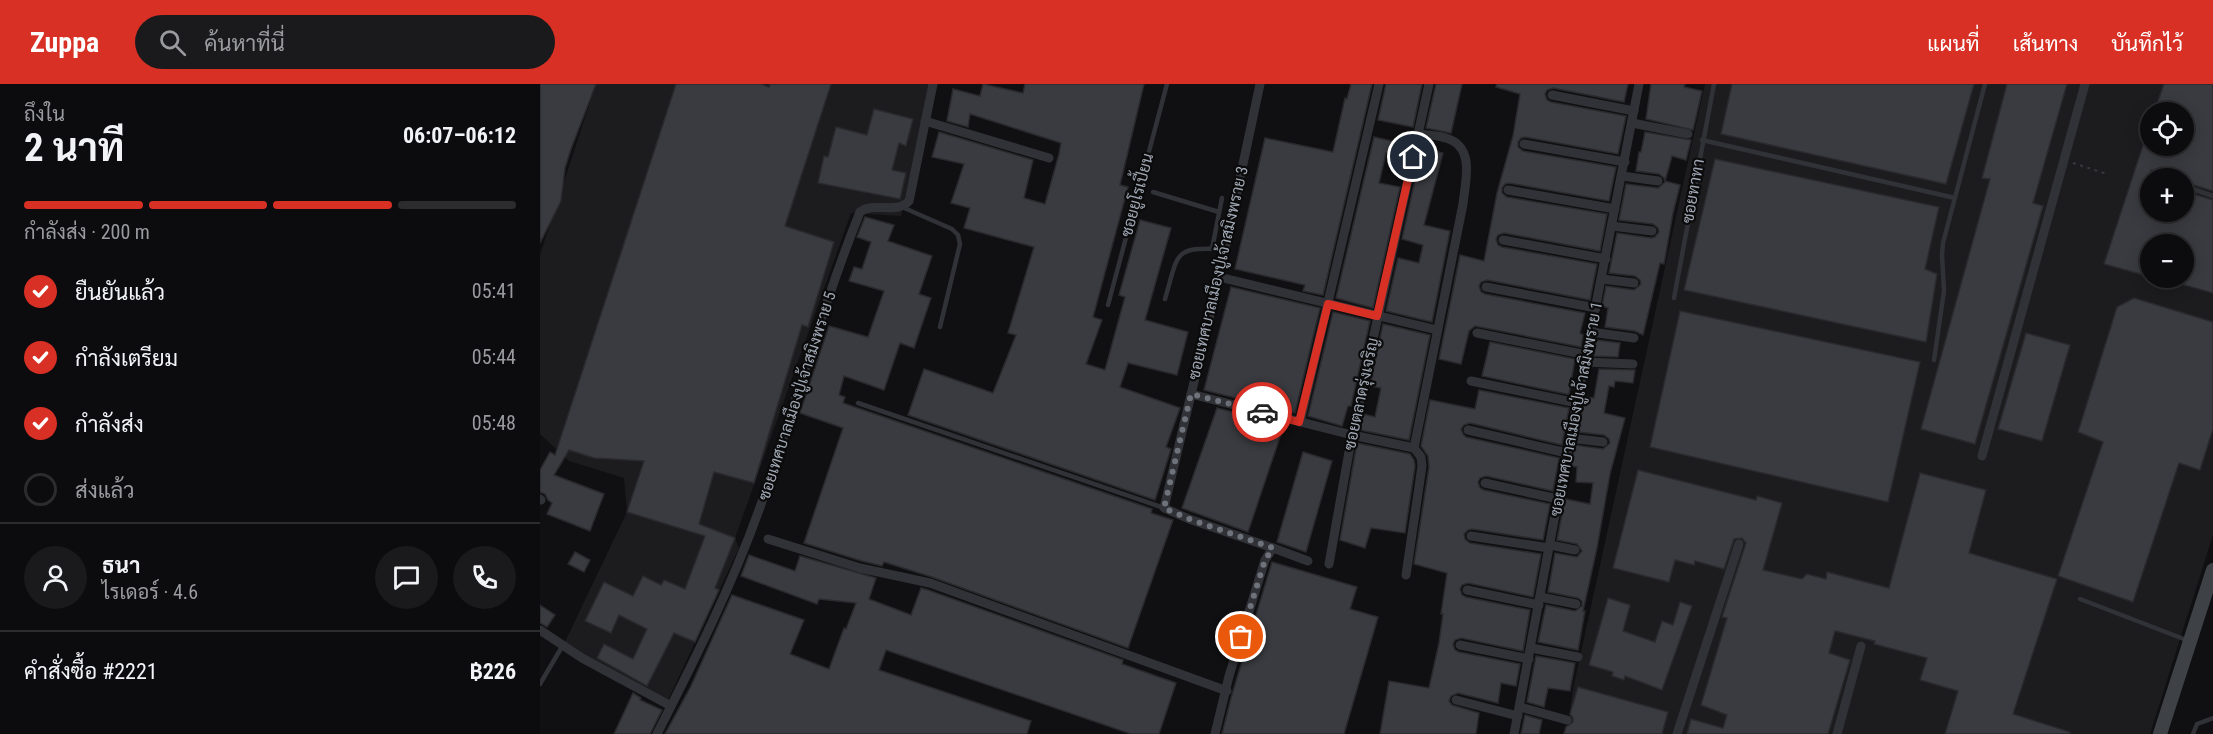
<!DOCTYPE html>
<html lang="th">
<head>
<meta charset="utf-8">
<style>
	:root { --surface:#0c0c0e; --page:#1a1a1c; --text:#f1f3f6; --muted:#9a9b9e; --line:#2c2c2e; --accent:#d93025 }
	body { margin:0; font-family:"Roboto Condensed",Sarabun,sans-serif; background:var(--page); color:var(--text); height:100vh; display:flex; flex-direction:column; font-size:22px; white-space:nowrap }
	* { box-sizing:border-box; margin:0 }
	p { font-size:20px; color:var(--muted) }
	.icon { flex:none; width:33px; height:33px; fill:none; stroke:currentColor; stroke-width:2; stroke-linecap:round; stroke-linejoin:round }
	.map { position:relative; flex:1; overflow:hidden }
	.sheet { display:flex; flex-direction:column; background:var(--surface); width:540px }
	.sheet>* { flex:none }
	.fabs { position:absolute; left:1600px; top:18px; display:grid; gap:12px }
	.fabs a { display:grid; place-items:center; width:54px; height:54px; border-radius:50%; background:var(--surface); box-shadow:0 3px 15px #0003,0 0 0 2px var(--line); font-size:30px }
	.pin { position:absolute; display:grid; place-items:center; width:51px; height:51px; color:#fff; margin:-26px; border:3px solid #fff; border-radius:50%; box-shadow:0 2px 6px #0007 }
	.courier { position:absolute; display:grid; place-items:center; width:60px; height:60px; margin:-30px; border:4px solid #d93025; border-radius:50%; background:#fff; color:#222; box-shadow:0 2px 8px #0007 }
	.summary em { font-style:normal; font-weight:700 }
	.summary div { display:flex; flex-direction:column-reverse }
	.summary { display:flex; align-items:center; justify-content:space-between; height:102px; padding:0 24px }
	h1 { font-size:39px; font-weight:700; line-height:45px }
	.bar { display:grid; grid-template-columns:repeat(4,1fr); gap:9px 6px; align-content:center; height:72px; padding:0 24px }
	.bar i { height:8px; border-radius:4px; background:var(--line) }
	.bar .current { background:var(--accent) }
	.bar p { grid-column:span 4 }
	.line { display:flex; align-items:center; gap:15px; padding:0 24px; border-top:2px solid var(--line) }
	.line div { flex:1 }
	.round { display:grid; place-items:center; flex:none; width:63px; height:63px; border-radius:32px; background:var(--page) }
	ol { padding:0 24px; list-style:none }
	li { display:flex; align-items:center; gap:18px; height:66px }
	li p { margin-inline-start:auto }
	li .icon { padding:6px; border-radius:50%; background:var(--accent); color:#fff; stroke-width:4 }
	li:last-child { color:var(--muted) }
	li i { width:33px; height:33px; border:3px solid var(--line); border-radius:50% }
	header { display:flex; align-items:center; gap:36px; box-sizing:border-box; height:84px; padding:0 30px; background:var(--accent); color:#fff }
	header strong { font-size:28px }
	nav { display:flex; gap:33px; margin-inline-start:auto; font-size:21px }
	.search { width:420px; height:54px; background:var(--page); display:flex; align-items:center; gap:15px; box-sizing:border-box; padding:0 21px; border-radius:33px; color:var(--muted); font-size:22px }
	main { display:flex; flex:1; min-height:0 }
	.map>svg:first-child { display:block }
	.built { fill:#1c1c1f; fill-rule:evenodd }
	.building { fill:#3a3b40; stroke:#2a2a2e; stroke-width:1.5 }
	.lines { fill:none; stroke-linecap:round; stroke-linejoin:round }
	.path { stroke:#363a3e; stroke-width:2; stroke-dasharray:3 4.5; stroke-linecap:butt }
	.service { stroke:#313237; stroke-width:4.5 }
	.minor { stroke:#313237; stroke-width:9 }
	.secondary { stroke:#3e4247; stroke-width:14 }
	.done { stroke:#6e737b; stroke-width:6; stroke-dasharray:0 10.8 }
	.route { stroke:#d93025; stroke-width:8 }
	.labels { text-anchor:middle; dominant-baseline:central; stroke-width:4.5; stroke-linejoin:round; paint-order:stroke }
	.street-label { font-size:16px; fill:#a0a8b4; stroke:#0b0b0c }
</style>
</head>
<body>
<header>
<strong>Zuppa</strong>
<div class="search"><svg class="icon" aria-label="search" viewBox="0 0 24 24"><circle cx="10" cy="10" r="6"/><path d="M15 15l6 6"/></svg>ค้นหาที่นี่</div>
<nav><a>แผนที่</a><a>เส้นทาง</a><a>บันทึกไว้</a></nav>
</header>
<main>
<section class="sheet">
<div class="summary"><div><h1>2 นาที</h1><p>ถึงใน</p></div><em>06:07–06:12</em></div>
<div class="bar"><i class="current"></i><i class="current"></i><i class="current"></i><i></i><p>กำลังส่ง · 200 m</p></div>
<ol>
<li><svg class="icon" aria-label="check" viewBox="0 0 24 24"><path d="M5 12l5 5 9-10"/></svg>ยืนยันแล้ว<p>05:41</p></li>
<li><svg class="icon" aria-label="check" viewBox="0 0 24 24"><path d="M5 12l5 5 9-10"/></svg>กำลังเตรียม<p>05:44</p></li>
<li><svg class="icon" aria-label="check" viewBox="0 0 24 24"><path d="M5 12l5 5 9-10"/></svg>กำลังส่ง<p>05:48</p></li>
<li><i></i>ส่งแล้ว</li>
</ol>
<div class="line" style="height:108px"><a class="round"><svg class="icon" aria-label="person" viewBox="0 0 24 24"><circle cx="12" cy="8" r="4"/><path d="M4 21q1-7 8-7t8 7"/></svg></a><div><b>ธนา</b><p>ไรเดอร์ · 4.6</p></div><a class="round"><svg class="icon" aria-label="chat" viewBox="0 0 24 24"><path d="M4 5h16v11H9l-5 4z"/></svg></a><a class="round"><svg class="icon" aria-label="phone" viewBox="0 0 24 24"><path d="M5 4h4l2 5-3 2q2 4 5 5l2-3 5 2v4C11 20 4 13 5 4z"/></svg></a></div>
<div class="line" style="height:78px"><div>คำสั่งซื้อ #2221</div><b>฿226</b></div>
</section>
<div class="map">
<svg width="1673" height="650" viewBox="0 0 1673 650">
	<rect width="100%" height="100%" fill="#101012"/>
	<!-- built -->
	<g class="built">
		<polygon points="56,0 389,0 361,132 311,129 195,454 199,464 128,616 24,560 87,428 84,394 29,377 0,350 0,171"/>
		<path d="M1165,0H1673V451L1610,650H1027L1033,605ZM1611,28H1644V62H1611ZM1611,94H1644V128H1611ZM1611,160H1644V194H1611Z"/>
	</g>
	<!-- building -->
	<g class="building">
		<polygon points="0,0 56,0 31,65 25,84 21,117 0,159"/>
		<polygon points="136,0 221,0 229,3 230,0 291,0 245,142 294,158 268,243 262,241 214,399 174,388 159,440 195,454 175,504 179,506 155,558 134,549 107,602 57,574 64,560 93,575 107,545 79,531 71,549 45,537 64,498 93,512 103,492 121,501 124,496 145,505 165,452 87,428 104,377 54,374 29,366 14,391 64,410 50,447 7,430 12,419 8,416 5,410 0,408 0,386 10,368 15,371"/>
		<polygon points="443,0 483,9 485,0 604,0 580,101 588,103 553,233 562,236 546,280 565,286 585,213 579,211 600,136 631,144 605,236 648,248 637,291 588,279 580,303 640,324 626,363 631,365 615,416 368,331 384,285 453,309 476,251 468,249 494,163 424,144 430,124 411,119 424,80 392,73 399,48 493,76 484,114 505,120 519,70 521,59 430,30 428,43 407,37 413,5 440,12"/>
		<polygon points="811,0 832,0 783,211 763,207 765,201 695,185 725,54 793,68 805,14 807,15"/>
		<polygon points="846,0 882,0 873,43 838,36"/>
		<polygon points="896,0 922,0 911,49 886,44"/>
		<polygon points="957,0 1088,0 1084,18 1013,4 1007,6 1005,10 1007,16 1011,18 1086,32 1078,70 985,53 981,54 978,58 978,63 983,67 1076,83 1069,117 969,99 965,100 962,104 962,109 967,113 1067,130 1060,167 964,149 958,151 956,155 958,161 962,163 1057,180 1050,216 947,196 941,198 939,202 941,208 945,210 1045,229 1040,249 1043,251 1041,263 935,242 929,247 921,280 899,275 920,171 944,177 957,109 973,52 980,10 956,3"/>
		<polygon points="1111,0 1145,0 1144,3 1162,7 1153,46 1106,35"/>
		<polygon points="1192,0 1434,0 1406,100 1181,50"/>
		<polygon points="1467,0 1527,0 1493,119 1503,122 1435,360 1381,345 1450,95 1442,94"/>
		<polygon points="1624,0 1673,0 1673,107 1644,98 1644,94 1635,94 1611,86 1611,128 1644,128 1644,107 1673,116 1673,209 1644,201 1644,160 1611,160 1611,193 1564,180 1610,40 1611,62 1644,62 1644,28 1614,28"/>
		<polygon points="334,25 373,35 366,62 359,59 352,86 366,89 360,115 278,99 284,72 288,73 296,43 327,51"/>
		<polygon points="1105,48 1151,56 1146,76 1132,72 1125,97 1140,101 1133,129 1124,180 1120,179 1103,251 1095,247 1065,243 1068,224 1062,222 1066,202 1094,206 1101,200 1100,196 1095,192 1069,189 1077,149 1111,154 1115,153 1119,148 1118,144 1113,140 1079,136 1086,100 1118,104 1125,98 1124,94 1119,90 1096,87 1099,68 1101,68"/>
		<polygon points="834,53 869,61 866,74 846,69 839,99 860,103 833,224 796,214"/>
		<polygon points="882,64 903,69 884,141 910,147 892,238 846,227 858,174 879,179 883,161 862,155"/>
		<polygon points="1175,75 1399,123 1385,185 1397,190 1386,258 1144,206"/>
		<polygon points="325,133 354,141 348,157 392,172 379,210 391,214 374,264 360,259 344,306 304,292 299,311 305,313 303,319 612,425 611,429 633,436 588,564 392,493 344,478 342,482 322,477 264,459 303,344 260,329 289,242 328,253 344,207 309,197 314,183 322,185 331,158 317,153"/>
		<polygon points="691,203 780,224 755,329 664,306"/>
		<polygon points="1594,214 1673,238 1673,345 1660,386 1639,379 1593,518 1518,492 1563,358 1538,348 1577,223"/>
		<polygon points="1140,227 1380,278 1348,418 1110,363"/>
		<polygon points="793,228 830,237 811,322 808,322 802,342 768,332"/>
		<polygon points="843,240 890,251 869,356 820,346 823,330 835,333 841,304 830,302"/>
		<polygon points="1486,249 1530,261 1502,357 1458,345"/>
		<polygon points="1056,256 1080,259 1078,273 1054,272"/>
		<polygon points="950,258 1035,275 1029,310 1031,311 942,292"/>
		<polygon points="1059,285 1095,286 1093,299 1075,297 1074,303 1069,302 1064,329 1085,334 1070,390 1057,464 1043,527 1045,527 1038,566 998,558 1006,521 1035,527 1042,522 1042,517 1038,514 1008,508 1015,469 1037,473 1042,467 1037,460 1017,456 1025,415 1050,420 1053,399 1036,398 1037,383 1031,382 1035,361 1063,365 1070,359 1069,355 1064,351 1038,348 1045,313 1054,314"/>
		<polygon points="939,306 1029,324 1022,361 930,339 924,341 921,345 923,350 926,353 1019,374 1013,407 946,392 940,394 938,398 940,404 944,406 1010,420 1003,456 932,445 928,446 924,450 925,455 930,459 1001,470 993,513 928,499 922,501 920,505 922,511 926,513 990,526 983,567 921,554 915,556 913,560 915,566 919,568 980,580 976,602 961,599 958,619 918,609 911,612 909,617 912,621 939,629 936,650 840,650 849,597 889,604 899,559 903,530 901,530 907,489 874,480 889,383 888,372 881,362 890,316 935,325"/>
		<polygon points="677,324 744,341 708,448 642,424"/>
		<polygon points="817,359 870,370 874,376 875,382 865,449 831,444 825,464 800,456"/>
		<polygon points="763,368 792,377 766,468 737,458"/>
		<polygon points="1098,386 1216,416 1217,412 1242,419 1223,486 1262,495 1267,490 1286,495 1287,488 1349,504 1380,389 1446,406 1429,469 1517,495 1473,630 1530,648 1530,650 1405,650 1418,607 1380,596 1387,574 1334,560 1335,557 1295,547 1289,569 1310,576 1288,650 1147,650 1151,635 1183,644 1187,631 1161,621 1187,534 1182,533 1206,459 1202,454 1194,455 1184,485 1155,477 1154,481 1135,476 1129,498 1073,484"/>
		<polygon points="35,468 50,476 44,488 28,480"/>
		<polygon points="209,471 255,487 260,472 336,494 329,515 371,531 381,504 388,506 583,576 582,580 636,599 619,650 591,650 346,566 339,586 491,637 487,650 125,650 151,602 192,511 264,536 250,570 289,585 304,544 306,545 316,519 279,515 277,520 201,492"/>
		<polygon points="732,478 817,503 810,525 838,533 804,650 682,650 691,614"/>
		<polygon points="1068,514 1090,521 1083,547 1115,558 1122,537 1133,541 1140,518 1152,522 1122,606 1085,592 1084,596 1072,592 1073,588 1049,581"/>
		<polygon points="0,521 15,531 7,543 0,539"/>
		<polygon points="996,572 1035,579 1030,607 1008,604 1004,623 987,618"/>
		<polygon points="1038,603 1128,628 1122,650 1024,650 1026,643 1033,638 1033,634 1030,630"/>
		<polygon points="93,609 101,614 100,616 122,626 110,650 74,650"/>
		<polygon points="985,631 1002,636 999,650 981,650"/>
	</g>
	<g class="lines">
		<!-- path -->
		<polyline class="path" points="1533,79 1567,90"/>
		<!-- service -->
		<g class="service">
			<polyline points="1162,56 1415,114"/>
			<polyline points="1644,102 1673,112"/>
			<polyline points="613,108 679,128"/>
			<polyline points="362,123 412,145 418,151 420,160 400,243"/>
			<polyline points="672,165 682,114"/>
			<polyline points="1134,214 1174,0"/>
			<path d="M625,215C639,168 632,163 685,165"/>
			<polyline points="568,221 627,0"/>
			<polyline points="1394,276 1404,207 1402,171 1403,159 1445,0"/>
			<polyline points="318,319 624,424"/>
			<polyline points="1540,515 1649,557"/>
			<polyline points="0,600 23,561"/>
			<polyline points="1653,650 1657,640 1673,634"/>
		</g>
		<!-- minor -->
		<g class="minor">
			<polyline points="1012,11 1094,27"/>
			<polyline points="385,37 509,74"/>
			<polyline points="1092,39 1148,50"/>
			<polyline points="984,60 1085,78"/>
			<polyline points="1082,92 1118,97"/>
			<polyline points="968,106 1075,125"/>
			<polyline points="1072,142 1112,147"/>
			<polyline points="963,156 1066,175"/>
			<polyline points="679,193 897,246"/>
			<polyline points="1062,195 1094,199"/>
			<polyline points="946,203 1056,224"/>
			<polyline points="1051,248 1094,254"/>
			<polyline points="937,249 1047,271"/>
			<polyline points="1045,278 1093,280"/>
			<polyline points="931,297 1037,319"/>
			<polyline points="651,310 812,351 874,364 881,373 882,382 866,491"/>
			<polyline points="760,338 839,0"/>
			<polyline points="928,346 1027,369"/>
			<polyline points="1030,354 1063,358"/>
			<path d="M874,364L923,120C925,98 936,63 906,54C898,51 887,51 878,50"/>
			<polyline points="1442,372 1545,0"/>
			<polyline points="945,399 1018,415"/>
			<polyline points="0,415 1,416"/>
			<polyline points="931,452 1009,464"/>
			<polyline points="228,455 320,484 390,499 687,607"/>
			<polyline points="1010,461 1035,466"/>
			<polyline points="733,464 768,477"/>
			<polyline points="789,480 812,351 889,0"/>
			<polyline points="927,506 999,521"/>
			<polyline points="1000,513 1036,520"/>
			<polyline points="0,546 42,574 131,622"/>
			<polyline points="920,561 989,575"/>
			<polyline points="991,564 1038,573"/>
			<polyline points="916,616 978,632"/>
			<polyline points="980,623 1027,636"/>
			<path d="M117,650C154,577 191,504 219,426C254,327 281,225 320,128C333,117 356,131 369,117L393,0"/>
			<polyline points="675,650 689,592 725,476 733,464 649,435 624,424 679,193 720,0"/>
			<polyline points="974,650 1018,415 1099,0"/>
			<polyline points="1137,650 1199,460"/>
			<polyline points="1297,650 1321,562"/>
		</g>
		<!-- secondary -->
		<polyline class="secondary" points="1620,650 1673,486"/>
	</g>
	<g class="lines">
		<!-- done -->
		<polyline class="done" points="701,553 725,476 733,464 649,435 624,424 651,310 722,328"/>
		<!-- route -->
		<polyline class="route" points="722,328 759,338 788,220 837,232 873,73"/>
	</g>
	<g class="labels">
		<!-- street labels -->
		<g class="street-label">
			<text transform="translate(1153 107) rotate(-80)">ซอยทาทา</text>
			<text transform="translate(597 111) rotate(-75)">ซอยยูโรเปี้ยน</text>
			<text transform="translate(678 189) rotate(-77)">ซอยเทศบาลเมืองปู่เจ้าสมิงพราย 3</text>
			<text transform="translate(821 310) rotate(-78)">ซอยตลาดรุ่งเจริญ</text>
			<text transform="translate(257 312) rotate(-72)">ซอยเทศบาลเมืองปู่เจ้าสมิงพราย 5</text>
			<text transform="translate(1036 325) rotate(-79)">ซอยเทศบาลเมืองปู่เจ้าสมิงพราย 1</text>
		</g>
	</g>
</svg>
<div class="fabs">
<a><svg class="icon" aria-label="locate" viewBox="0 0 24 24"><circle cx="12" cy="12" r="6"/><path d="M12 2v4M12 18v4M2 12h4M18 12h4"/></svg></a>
<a>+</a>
<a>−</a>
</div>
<div class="pin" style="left:701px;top:553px;background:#ea580c"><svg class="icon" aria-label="bag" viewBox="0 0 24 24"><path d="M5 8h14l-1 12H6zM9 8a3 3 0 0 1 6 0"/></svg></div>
<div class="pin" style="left:873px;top:73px;background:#1f2937"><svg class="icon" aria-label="home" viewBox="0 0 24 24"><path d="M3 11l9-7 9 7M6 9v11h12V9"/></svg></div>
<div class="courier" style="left:722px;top:328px"><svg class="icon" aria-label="car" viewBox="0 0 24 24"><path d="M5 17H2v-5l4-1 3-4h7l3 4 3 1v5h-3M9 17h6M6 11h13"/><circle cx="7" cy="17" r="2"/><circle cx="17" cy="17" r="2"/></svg></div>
</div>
</main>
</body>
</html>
